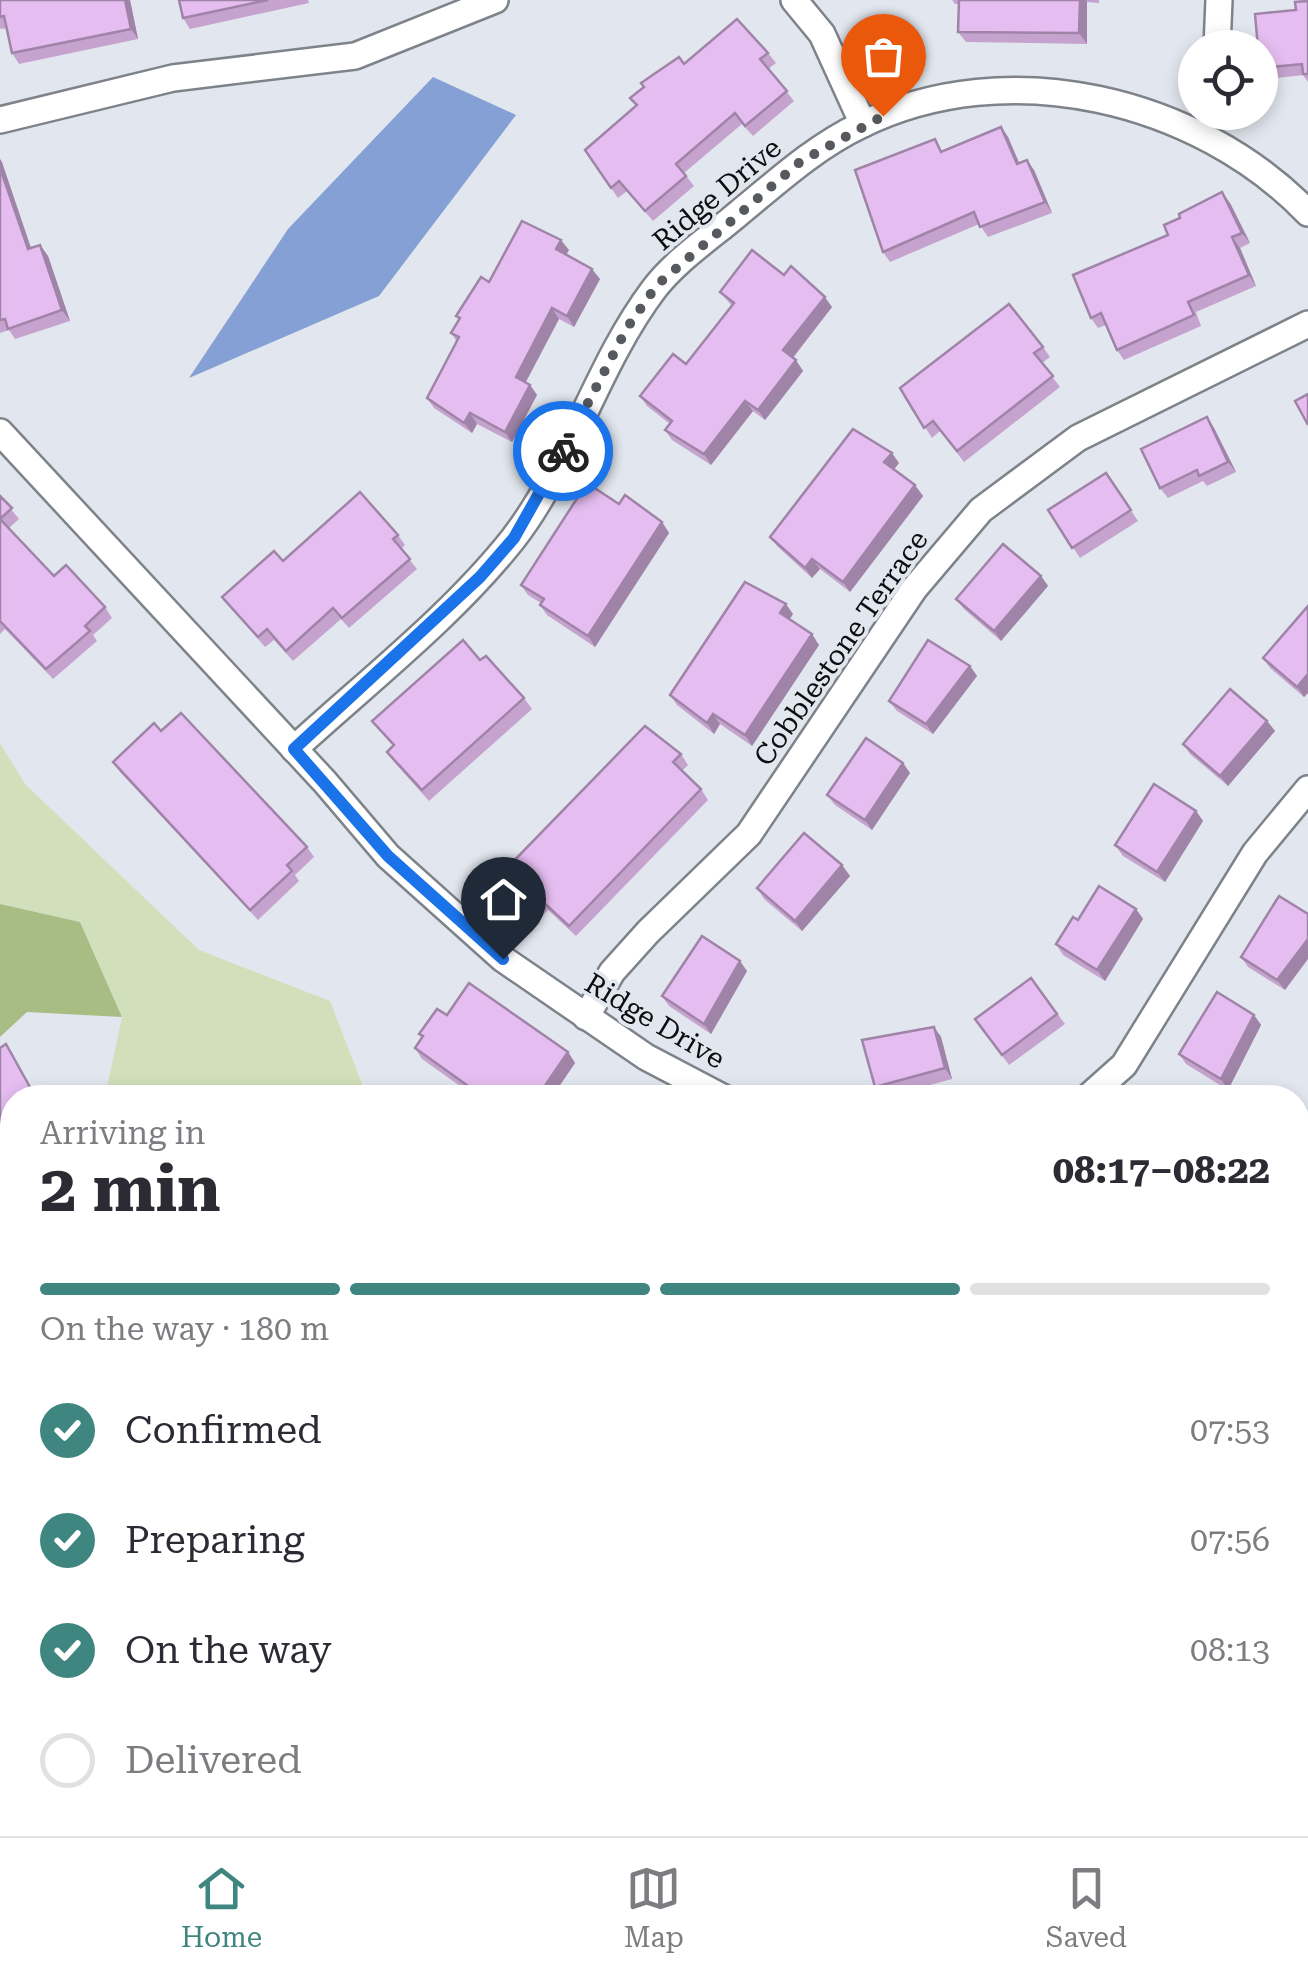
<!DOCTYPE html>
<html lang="en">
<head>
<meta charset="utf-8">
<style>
	:root { --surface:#fff; --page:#f2f2f3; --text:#2b2b33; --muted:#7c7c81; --line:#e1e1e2; --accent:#3f8681 }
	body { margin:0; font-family:"Roboto Serif",serif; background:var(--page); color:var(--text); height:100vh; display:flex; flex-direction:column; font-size:38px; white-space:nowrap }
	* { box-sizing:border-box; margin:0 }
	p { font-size:32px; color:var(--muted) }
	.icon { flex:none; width:55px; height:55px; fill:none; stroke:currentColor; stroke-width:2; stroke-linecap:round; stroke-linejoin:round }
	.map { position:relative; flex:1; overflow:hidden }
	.panel { position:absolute; left:0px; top:1085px; width:1310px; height:752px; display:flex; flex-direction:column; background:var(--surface); border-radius:40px 40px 0 0; box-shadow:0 5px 15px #0003 }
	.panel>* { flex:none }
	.tools { position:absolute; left:1178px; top:30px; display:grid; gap:20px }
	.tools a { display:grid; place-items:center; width:100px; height:100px; border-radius:50%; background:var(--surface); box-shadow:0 5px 15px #0003; font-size:50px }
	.pin { position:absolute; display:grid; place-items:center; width:85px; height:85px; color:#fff; margin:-102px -42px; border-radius:50% 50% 50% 0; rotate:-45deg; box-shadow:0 0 10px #0007 }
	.pin .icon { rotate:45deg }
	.courier { position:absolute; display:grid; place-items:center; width:100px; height:100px; margin:-50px; border:8px solid #1a73e8; border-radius:50%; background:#fff; color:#222; box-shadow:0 2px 12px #0007 }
	.overview em { font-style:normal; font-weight:700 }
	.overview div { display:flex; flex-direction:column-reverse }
	.overview { display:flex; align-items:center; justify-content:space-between; height:170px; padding:0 40px }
	h1 { font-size:65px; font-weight:700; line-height:75px }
	.bar { display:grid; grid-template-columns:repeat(4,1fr); gap:15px 10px; align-content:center; height:120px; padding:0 40px }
	.bar i { height:12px; border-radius:8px; background:var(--line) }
	.bar .current { background:var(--accent) }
	.bar p { grid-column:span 4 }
	ol { padding:0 40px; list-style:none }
	li { display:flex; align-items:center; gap:30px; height:110px }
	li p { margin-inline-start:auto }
	li .icon { padding:10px; border-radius:50%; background:var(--accent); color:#fff; stroke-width:4 }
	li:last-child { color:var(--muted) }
	li i { width:55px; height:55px; border:5px solid var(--line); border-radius:50% }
	.menu { display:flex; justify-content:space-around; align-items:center; height:140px; border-top:2px solid var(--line); background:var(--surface); font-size:28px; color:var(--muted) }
	.menu a { display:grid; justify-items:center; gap:5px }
	.menu .current { color:var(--accent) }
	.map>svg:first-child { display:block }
	.green { fill:#d1e0bb }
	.forest { fill:#a7bd83 }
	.water { fill:#84a0d4 }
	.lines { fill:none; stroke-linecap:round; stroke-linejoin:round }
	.minor-casing { stroke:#7e838a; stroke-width:30 }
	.minor { stroke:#fff; stroke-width:25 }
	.wall { fill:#c5a3ce }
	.shaded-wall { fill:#a084a8 }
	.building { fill:#e5bdf0; stroke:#a084a8; stroke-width:2.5 }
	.done { stroke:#56595d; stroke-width:10; stroke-dasharray:0 18 }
	.route { stroke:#1a73e8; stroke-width:12 }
	.labels { text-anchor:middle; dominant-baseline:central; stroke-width:8; stroke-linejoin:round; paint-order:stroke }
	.street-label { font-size:28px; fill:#0b0d0f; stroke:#e2e7ef }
</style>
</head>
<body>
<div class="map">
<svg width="1308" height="1836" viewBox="0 0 1308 1836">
	<rect width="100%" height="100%" fill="#e2e7ef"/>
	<!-- green -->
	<polygon class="green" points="0,743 25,784 199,950 330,1001 367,1097 105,1097 122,1017 80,922 0,904"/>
	<!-- forest -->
	<g class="forest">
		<polygon points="0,904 80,922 122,1017 27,1012 0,1037"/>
		<polygon points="12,1235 12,1318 0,1322 0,1246"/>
		<polygon points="226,1825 1194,1825 1185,1836 239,1836"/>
	</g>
	<!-- water -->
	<polygon class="water" points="433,77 516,115 379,296 189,378 288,229"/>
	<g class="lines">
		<!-- minor casing -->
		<g class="minor-casing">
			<g id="minor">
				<polyline points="794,0 822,34 863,124"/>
				<polyline points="1217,48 1219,0"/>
				<polyline points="0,120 173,78 355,56 495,0"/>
				<polyline points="0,432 325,782 388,856 503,959 646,1057 724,1098"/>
				<path d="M294,749C367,682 451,617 513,539C571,464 596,366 654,289C676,260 711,237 739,213C778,181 815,147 861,125C1007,53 1198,99 1308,213"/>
				<polyline points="586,1017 612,972 648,932 749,834 914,589 981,510 1078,438 1308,324"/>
				<polyline points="1087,1098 1124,1065 1255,853 1308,789"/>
				<polyline points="1298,1617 1308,1598"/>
				<polyline points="0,1738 12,1742"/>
				<polyline points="180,1825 199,1836"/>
				<polyline points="1185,1836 1191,1825"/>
			</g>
		</g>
		<!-- minor -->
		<use href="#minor" class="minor"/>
	</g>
	<!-- wall -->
	<g class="wall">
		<polygon points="0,0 131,0 130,0 138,39 19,64 12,53 7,28 1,29 0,28"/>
		<polygon points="179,0 308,0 309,3 190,29 183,18"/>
		<polygon points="952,0 1099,0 1099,3 1087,2 1087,44 966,42 958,32 959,4 955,4"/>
		<polygon points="1308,1 1308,82 1303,75 1268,79 1261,68 1296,10"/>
		<polygon points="768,53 776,63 768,69 794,101 753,136 742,124 684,173 694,186 653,221 627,191 618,198 585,150 636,106 630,98 684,64"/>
		<polygon points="1001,127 1008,137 1019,163 1034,170 1052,213 988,237 979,224 890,262 883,252 943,151"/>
		<polygon points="0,159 31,248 40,245 48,256 70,321 15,339 9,330 0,333"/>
		<polygon points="1230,203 1250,243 1240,248 1256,286 1196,312 1201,326 1124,360 1117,350 1106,325 1098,328 1091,318 1168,235"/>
		<polygon points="569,250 566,255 600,279 574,327 559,319 526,382 530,385 537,395 512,442 477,424 472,433 434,408 427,398 457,342 451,333 459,320 456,316 489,282"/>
		<polygon points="784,275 832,307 793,358 803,371 765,420 753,411 711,465 672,440 665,430 670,424 647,406 640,396 686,364 732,306 720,292"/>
		<polygon points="1043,347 1050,357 1042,363 1060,387 964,462 940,431 932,438 900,388"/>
		<polygon points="1207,417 1214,428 1236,472 1207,486 1203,481 1168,498 1160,488"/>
		<polygon points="899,463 894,469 923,496 850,592 820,569 812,578 778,547 770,537"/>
		<polygon points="1106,473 1138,521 1080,558 1048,510"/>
		<polygon points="0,496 19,519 9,528 54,576 105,607 112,618 93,635 97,641 53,679 5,629 0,634"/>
		<polygon points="619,504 662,522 669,533 595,647 547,615 540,605 541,603 528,595 521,585"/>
		<polygon points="398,535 405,545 401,549 417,569 349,628 341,619 293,661 274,640 265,647 222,597 283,561"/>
		<polygon points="1041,576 1048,586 1001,641 964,609 956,599"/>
		<polygon points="1308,606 1308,693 1304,697 1270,668 1263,658"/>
		<polygon points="793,614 789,620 819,645 752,746 720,724 714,734 677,705 670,695"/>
		<polygon points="480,660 524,698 532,709 429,801 394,762 387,752 393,746 372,721"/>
		<polygon points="970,666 977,676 933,734 897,711 889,701"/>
		<polygon points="1267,721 1275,731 1228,786 1190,754 1183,744"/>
		<polygon points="161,731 307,847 314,857 295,875 299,881 258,920 120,772 113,762"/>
		<polygon points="681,754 688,765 682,771 701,789 708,800 576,936 548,910 541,917 503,872"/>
		<polygon points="903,763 910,773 872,830 835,805 827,795"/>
		<polygon points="1196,811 1203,821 1165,882 1123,856 1115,845"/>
		<polygon points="842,865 850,876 802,931 764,899 757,888"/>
		<polygon points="1279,896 1285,990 1248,967 1241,957"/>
		<polygon points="1136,909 1143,919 1105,981 1063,955 1056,944 1078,920"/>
		<polygon points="747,971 711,1034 669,1006 662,996"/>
		<polygon points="1031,978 1065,1024 1009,1065 975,1019"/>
		<polygon points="447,1015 568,1052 575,1063 556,1091 561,1098 477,1098 422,1059 415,1048 422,1038 419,1034"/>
		<polygon points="1254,1015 1261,1025 1228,1090 1186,1064 1179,1054"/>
		<polygon points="934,1027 941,1037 952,1079 882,1098 875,1087"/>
		<polygon points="6,1044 37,1098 12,1098 12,1148 0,1154 0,1048"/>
		<polygon points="1308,1323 1308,1376 1298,1368 1298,1349 1302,1343"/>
		<polygon points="0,1346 4,1352 10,1410 6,1415 7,1453 0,1453"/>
		<polygon points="0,1537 12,1547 12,1638 0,1638"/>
		<polygon points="1308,1788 1308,1836 1307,1836 1298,1831 1294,1825 1298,1825"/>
	</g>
	<!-- shaded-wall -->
	<g class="shaded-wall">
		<polygon points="125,0 130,0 138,39 131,29"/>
		<polygon points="1080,0 1086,0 1087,2 1087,44 1079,33"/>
		<polygon points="1001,127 1008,137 1024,174 1017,164"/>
		<polygon points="0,159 2,162 35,260 28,249 0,168"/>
		<polygon points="1027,160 1034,170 1052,213 1045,202"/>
		<polygon points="1222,192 1230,203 1250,243 1242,233"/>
		<polygon points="1232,237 1240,248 1256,286 1249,275"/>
		<polygon points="561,240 569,250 563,260 556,249"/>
		<polygon points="40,245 48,256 70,321 62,310"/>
		<polygon points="592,269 600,279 574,327 567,316"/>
		<polygon points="825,297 832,307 790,361 783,350"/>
		<polygon points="552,308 559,319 523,387 516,377"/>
		<polygon points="796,360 803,371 765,420 758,410"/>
		<polygon points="530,385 537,395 512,442 505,432"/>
		<polygon points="745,401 753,411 711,465 704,454"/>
		<polygon points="470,413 477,424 472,433 464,423"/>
		<polygon points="1207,417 1214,428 1236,472 1228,462"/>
		<polygon points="892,453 899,463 892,472 884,462"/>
		<polygon points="915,485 923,496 850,592 843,582"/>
		<polygon points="662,522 669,533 595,647 588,636"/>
		<polygon points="812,559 820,569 812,578 805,568"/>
		<polygon points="1041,576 1048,586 1001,641 994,631"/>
		<polygon points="786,604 793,614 787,623 780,613"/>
		<polygon points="812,634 819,645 752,746 745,735"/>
		<polygon points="970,666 977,676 933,734 926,724"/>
		<polygon points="1308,674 1308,693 1304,697 1297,687"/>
		<polygon points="713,714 720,724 714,734 707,723"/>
		<polygon points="1267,721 1275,731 1228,786 1220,776"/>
		<polygon points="903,763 910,773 872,830 865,820"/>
		<polygon points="1196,811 1203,821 1165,882 1157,872"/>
		<polygon points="842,865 850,876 802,931 795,921"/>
		<polygon points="1136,909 1143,919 1105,981 1097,970"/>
		<polygon points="1308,939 1308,959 1285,990 1277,980"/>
		<polygon points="740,961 747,971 711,1034 704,1024"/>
		<polygon points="1254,1015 1261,1025 1228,1090 1221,1079"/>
		<polygon points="934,1027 941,1037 952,1079 945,1068"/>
		<polygon points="568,1052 575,1063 556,1091 561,1098 550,1098 546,1084"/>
		<polygon points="0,1346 4,1352 10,1410 3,1400 0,1371"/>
		<polygon points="0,1407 6,1415 7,1453 0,1443"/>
		<polygon points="4,1537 12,1547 12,1596 10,1592"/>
	</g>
	<!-- building -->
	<g class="building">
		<polygon points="0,0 125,0 131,29 12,53 4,16 0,17"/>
		<polygon points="179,0 268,0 183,18"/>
		<polygon points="959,0 1080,0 1079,33 958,32"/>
		<polygon points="1308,1 1308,74 1303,74 1302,64 1261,68 1260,48 1258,48 1255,14 1296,10 1295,2"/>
		<polygon points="737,19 768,53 760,59 787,91 745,126 735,113 676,164 686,176 645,211 619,181 611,188 585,150 637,105 630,98 644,87 641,83 679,57 684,64"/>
		<polygon points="1001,127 1017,164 1027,160 1045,202 980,227 974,212 883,252 855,170 935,139 941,152"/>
		<polygon points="0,168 28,249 40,245 62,310 8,329 5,319 0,320"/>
		<polygon points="1222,192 1242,233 1232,237 1249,275 1188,302 1194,315 1117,350 1101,313 1091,318 1073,275 1168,235 1164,225 1180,218 1179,214"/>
		<polygon points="522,221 561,240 556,249 592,269 567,316 552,308 516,377 530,385 505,432 470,413 464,423 427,398 459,337 451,333 460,318 456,316 481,277 489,282"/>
		<polygon points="752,250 784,275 791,266 825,297 783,350 796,360 758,410 745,401 704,454 665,430 672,421 640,396 673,354 686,364 734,303 720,292"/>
		<polygon points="1009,304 1043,347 1034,353 1053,376 957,451 933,421 924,428 900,388"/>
		<polygon points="1308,394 1308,425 1295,401"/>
		<polygon points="1207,417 1228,462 1199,476 1197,470 1160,488 1141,449"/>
		<polygon points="853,429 892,453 884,462 915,485 843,582 812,559 805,568 770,537"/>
		<polygon points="1106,473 1131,510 1072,548 1048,510"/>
		<polygon points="587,483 619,504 625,495 662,522 588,636 540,605 544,599 521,585"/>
		<polygon points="360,492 398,535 393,539 410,559 342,618 333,608 286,651 267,629 258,637 222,597 274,551 283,561"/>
		<polygon points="0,496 12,508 0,519 54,576 66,565 105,607 85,626 90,631 46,669 0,621"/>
		<polygon points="1003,544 1041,576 994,631 956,599"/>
		<polygon points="745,582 786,604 780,613 812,634 745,735 713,714 707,723 670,695"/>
		<polygon points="1308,606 1308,674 1297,687 1263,658"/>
		<polygon points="463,640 480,660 486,656 524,698 422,790 387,752 394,745 372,721"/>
		<polygon points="928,640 970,666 926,724 889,701"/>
		<polygon points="1230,689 1267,721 1220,776 1183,744"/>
		<polygon points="181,713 307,847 287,865 292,871 250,910 113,762 154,723 161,731"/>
		<polygon points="645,726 681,754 673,762 701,789 569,926 541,900 534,907 503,872"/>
		<polygon points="866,738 903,763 865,820 827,795"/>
		<polygon points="1154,784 1196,811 1157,872 1115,845"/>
		<polygon points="804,833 842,865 795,921 757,888"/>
		<polygon points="1099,886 1136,909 1097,970 1056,944 1073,917 1078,920"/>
		<polygon points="1279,896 1308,914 1308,939 1277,980 1241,957"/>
		<polygon points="702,936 740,961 704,1024 662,996"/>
		<polygon points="1031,978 1057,1014 1002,1055 975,1019"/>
		<polygon points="469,983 568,1052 546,1084 556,1090 550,1098 485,1098 415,1048 423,1036 419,1034 437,1009 447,1015"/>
		<polygon points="1217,992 1254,1015 1221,1079 1179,1054"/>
		<polygon points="934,1027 945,1068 875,1087 862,1040"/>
		<polygon points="6,1044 36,1098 12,1098 12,1134 0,1140 0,1048"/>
		<polygon points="1165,1087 1176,1098 1155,1098"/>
		<polygon points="1306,1323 1308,1323 1308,1372 1298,1363 1298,1349 1302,1343 1301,1329"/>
		<polygon points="0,1371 3,1400 0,1403"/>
		<polygon points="0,1537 4,1537 10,1592 12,1595 12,1627 0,1628"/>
		<polygon points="1308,1788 1308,1830 1298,1825 1298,1808"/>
	</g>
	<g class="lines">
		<!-- done -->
		<polyline class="done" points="563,451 627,328 657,285 800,162 883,116"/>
		<!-- route -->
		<polyline class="route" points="503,959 388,856 294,749 480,577 514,538 563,451"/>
	</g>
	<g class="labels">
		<!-- street labels -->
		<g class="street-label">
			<text transform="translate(717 194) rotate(-40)">Ridge Drive</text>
			<text transform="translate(841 648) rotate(-55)">Cobblestone Terrace</text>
			<text transform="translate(655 1021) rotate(31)">Ridge Drive</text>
		</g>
	</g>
</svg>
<div class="tools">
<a><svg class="icon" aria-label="locate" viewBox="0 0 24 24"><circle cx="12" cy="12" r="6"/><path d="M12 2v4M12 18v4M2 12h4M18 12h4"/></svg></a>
</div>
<div class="pin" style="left:883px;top:116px;background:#ea580c"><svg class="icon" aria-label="bag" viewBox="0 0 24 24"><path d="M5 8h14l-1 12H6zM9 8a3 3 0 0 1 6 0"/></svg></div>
<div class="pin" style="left:503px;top:959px;background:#1f2937"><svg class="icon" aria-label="home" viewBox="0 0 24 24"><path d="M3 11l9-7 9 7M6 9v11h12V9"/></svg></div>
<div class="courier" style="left:563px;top:451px"><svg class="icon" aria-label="bike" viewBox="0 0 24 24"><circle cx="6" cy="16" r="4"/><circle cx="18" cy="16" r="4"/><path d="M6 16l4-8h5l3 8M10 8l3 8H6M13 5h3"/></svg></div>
<section class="panel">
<div class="overview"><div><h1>2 min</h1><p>Arriving in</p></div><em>08:17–08:22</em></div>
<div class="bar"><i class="current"></i><i class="current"></i><i class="current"></i><i></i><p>On the way · 180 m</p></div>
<ol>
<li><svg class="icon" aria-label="check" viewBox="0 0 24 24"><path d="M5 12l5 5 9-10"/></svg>Confirmed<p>07:53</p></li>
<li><svg class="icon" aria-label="check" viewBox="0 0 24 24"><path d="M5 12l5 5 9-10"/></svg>Preparing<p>07:56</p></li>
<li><svg class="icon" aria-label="check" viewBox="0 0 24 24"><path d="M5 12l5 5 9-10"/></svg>On the way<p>08:13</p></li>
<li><i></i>Delivered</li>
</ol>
</section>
</div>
<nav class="menu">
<a class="current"><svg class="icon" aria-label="home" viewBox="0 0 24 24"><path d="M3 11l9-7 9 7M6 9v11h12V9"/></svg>Home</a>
<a><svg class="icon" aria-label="map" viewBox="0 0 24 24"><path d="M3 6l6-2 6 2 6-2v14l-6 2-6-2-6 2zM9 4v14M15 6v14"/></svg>Map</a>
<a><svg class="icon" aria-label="saved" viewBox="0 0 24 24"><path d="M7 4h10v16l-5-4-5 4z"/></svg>Saved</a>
</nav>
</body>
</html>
